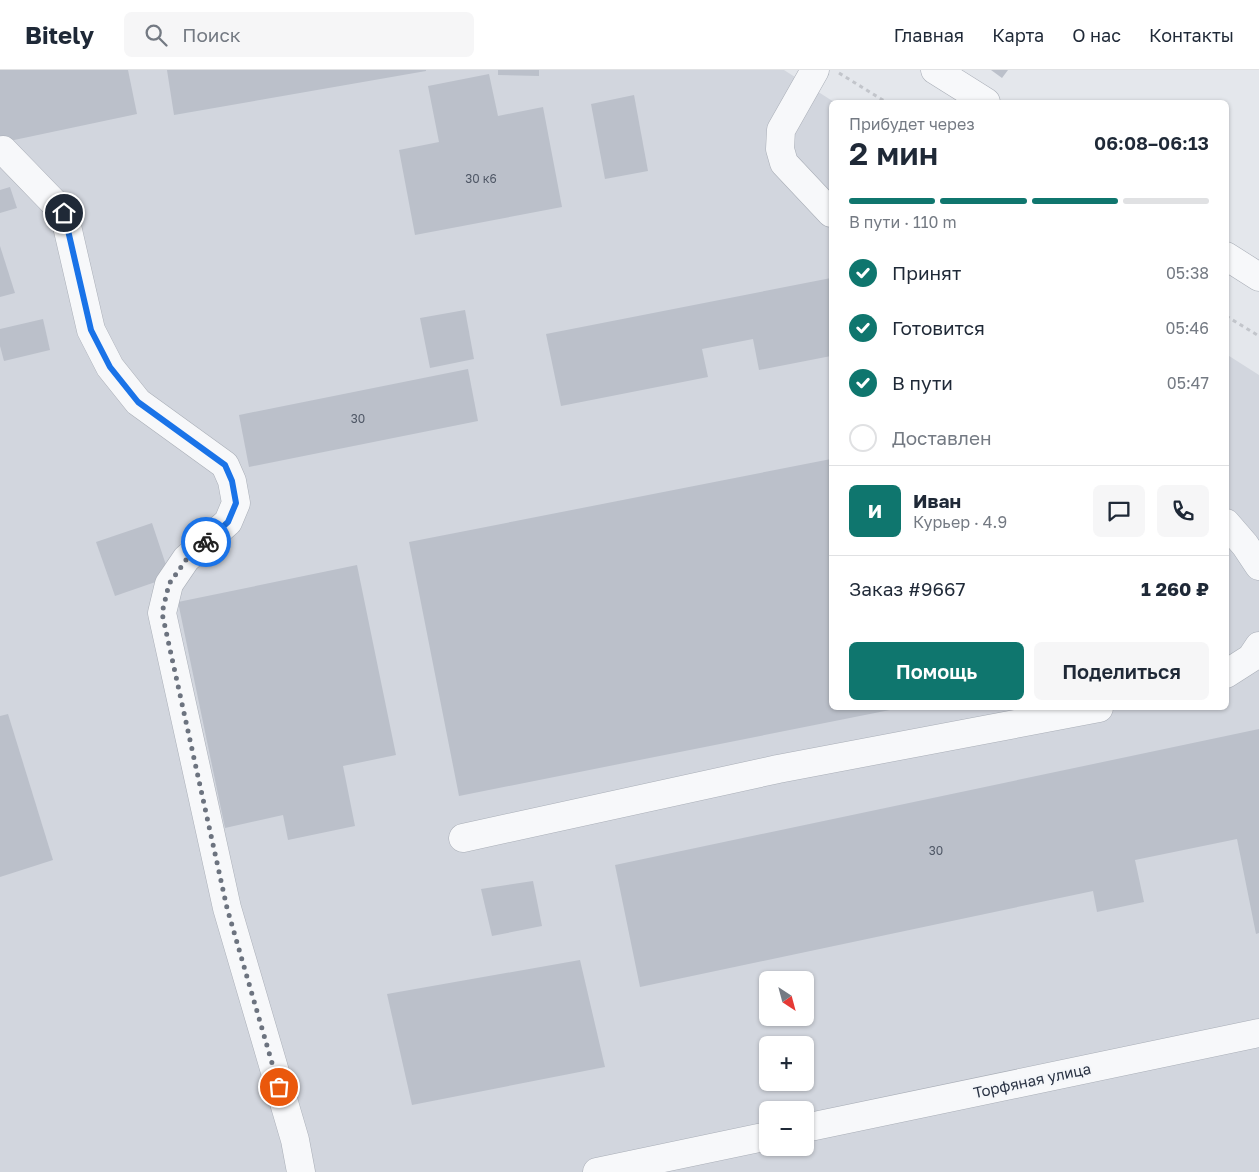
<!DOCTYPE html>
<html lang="ru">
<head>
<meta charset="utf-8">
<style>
	:root { --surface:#fff; --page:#f6f6f7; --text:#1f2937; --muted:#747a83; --line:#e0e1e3; --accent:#0f766e }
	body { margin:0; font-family:"Golos Text",sans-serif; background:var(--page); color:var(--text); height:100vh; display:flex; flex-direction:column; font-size:19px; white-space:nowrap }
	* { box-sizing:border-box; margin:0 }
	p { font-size:16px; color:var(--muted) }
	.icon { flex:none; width:28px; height:28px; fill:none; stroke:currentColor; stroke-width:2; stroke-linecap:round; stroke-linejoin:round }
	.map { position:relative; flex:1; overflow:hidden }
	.drawer { position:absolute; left:829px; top:30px; width:400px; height:610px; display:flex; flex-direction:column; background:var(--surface); border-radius:8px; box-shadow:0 1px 4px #0004 }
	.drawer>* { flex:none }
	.needle { width:32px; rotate:144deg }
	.buttons { position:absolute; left:759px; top:901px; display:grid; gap:10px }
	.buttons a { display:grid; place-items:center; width:55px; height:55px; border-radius:8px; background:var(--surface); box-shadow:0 1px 4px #0004; font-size:25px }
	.pin { position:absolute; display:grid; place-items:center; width:42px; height:42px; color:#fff; margin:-21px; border:2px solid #fff; border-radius:50%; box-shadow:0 1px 5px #0007 }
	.courier { position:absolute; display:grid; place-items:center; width:50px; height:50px; margin:-25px; border:4px solid #1a73e8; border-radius:50%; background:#fff; color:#222; box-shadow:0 1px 6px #0007 }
	.headline em { font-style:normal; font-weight:600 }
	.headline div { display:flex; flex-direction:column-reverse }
	.headline { display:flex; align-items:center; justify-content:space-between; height:85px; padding:0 20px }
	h1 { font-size:32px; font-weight:600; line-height:38px }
	.bar { display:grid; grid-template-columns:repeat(4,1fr); gap:8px 5px; align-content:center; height:60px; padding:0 20px }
	.bar i { height:6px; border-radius:4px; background:var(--line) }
	.bar .on { background:var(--accent) }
	.bar p { grid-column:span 4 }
	.line { display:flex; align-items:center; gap:12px; padding:0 20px; border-top:1px solid var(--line) }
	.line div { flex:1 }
	.round { display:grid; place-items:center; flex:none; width:52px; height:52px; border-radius:8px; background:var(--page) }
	ol { padding:0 20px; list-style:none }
	li { display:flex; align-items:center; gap:15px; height:55px }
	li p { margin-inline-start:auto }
	li .icon { padding:5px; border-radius:50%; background:var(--accent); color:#fff; stroke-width:4 }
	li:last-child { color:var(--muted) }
	li i { width:28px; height:28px; border:2px solid var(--line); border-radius:50% }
	.button { display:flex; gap:10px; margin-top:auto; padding:10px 20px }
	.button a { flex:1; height:58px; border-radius:8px; background:var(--accent); color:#fff; font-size:20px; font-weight:600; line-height:58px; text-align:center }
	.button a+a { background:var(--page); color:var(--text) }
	header { display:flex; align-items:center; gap:30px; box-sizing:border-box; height:70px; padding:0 25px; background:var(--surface); border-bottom:1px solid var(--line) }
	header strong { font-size:24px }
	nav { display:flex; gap:28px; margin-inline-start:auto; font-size:18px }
	.search { width:350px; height:45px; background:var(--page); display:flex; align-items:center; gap:12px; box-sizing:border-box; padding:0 18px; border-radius:8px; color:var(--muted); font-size:19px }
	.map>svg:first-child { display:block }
	.built { fill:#d2d6de; fill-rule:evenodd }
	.building { fill:#bbc0ca }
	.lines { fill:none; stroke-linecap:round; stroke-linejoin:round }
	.minor-casing { stroke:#a9aeb7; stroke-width:29 }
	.path { stroke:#c2c5cb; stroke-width:3; stroke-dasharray:4 4; stroke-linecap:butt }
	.minor { stroke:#f7f8fa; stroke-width:28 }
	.done { stroke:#6c737f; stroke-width:5; stroke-dasharray:0 9 }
	.route { stroke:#1a73e8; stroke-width:6 }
	.labels { text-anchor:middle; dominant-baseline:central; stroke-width:4; stroke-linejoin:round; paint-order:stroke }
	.number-label { font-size:12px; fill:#4f5766 }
	.street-label { font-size:15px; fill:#2b3445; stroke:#f4f6f9 }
</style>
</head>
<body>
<header>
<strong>Bitely</strong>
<div class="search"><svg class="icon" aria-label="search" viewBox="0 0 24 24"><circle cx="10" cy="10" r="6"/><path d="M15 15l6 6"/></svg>Поиск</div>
<nav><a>Главная</a><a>Карта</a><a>О нас</a><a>Контакты</a></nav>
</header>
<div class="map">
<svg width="1259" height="1102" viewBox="0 0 1259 1102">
	<rect width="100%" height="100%" fill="#e4e7ec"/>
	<!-- built -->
	<path class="built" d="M0,0H784L834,32H831V638H1226V284L1259,305V1102H0ZM768,910H805V948H768ZM768,975H805V1012H768ZM768,1040H805V1078H768Z"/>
	<!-- building -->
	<g class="building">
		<polygon points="0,0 128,0 137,44 0,73"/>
		<polygon points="167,0 426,0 426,1 174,45"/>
		<polygon points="498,0 539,0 539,6 498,5"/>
		<polygon points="991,0 1008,0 1002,8"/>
		<polygon points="489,4 498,46 543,37 562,137 415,165 399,80 439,72 428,16"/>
		<polygon points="634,25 648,101 605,109 591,34"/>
		<polygon points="10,117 17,138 0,143 0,120"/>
		<polygon points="0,176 15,223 0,227"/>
		<polygon points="831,208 831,286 759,300 753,269 702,279 708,307 561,336 546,264"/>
		<polygon points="465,240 474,289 430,298 420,248"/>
		<polygon points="43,249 50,280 4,291 0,276 0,259"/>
		<polygon points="468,299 478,351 249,397 239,345"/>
		<polygon points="831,389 831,638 900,638 459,726 409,472"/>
		<polygon points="152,453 170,507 115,526 96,472"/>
		<polygon points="357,495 396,685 343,696 355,756 288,770 283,745 225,758 178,532"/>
		<polygon points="8,644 53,790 0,807 0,646"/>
		<polygon points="1259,659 1259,863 1256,864 1237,769 1135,790 1144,832 1097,842 1093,821 640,917 615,795"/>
		<polygon points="533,811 542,856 492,866 481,819"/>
		<polygon points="580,890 605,997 412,1035 387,924"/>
	</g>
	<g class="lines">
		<!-- minor casing -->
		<g class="minor-casing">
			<g id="minor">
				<polyline points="815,0 781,60 780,79 784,93 831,143"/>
				<polyline points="935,0 986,32"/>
				<polyline points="3,80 64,143 91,260 110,297 138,332 225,395 232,411 236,433 228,452 186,489 169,514 162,543 227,838 295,1070 301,1102"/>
				<polyline points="1226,186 1259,207"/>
				<polyline points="1226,453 1245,475 1259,496"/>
				<polyline points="1226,604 1251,588 1259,576"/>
				<polyline points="463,768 778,699 1099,638"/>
				<polyline points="805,1058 1259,963"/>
				<polyline points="597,1102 768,1066"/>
			</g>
		</g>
		<!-- path -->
		<g class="path">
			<polyline points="839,3 886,32"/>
			<polyline points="1226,246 1259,266"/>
		</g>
		<!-- minor -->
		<use href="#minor" class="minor"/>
	</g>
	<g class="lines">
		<!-- done -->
		<polyline class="done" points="206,472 186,490 169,514 162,543 227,838 279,1017"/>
		<!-- route -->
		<polyline class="route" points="64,143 91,260 110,297 138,332 225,395 232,411 236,433 228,452 206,472"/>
	</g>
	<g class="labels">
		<!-- number labels -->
		<g class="number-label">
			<text x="481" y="108">30 к6</text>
			<text x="358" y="348">30</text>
			<text x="936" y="780">30</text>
		</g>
		<!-- street labels -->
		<g class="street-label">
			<text transform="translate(1032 1010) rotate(-12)">Торфяная улица</text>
		</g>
	</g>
</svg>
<div class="buttons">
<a><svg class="needle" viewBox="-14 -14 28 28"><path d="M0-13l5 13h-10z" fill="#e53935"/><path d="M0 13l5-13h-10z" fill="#747a83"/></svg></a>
<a>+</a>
<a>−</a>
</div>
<div class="pin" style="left:279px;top:1017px;background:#ea580c"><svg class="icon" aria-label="bag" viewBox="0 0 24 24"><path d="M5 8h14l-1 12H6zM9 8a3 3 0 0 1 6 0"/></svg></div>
<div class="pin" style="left:64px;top:143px;background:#1f2937"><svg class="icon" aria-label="home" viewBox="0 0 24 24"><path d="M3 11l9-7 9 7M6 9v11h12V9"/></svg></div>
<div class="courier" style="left:206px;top:472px"><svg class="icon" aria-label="bike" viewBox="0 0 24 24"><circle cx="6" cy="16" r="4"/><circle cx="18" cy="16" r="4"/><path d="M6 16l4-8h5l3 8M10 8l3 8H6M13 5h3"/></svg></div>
<section class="drawer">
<div class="headline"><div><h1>2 мин</h1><p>Прибудет через</p></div><em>06:08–06:13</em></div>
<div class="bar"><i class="on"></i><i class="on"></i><i class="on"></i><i></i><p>В пути · 110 m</p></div>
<ol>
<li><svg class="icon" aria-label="check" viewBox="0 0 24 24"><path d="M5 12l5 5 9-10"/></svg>Принят<p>05:38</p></li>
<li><svg class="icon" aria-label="check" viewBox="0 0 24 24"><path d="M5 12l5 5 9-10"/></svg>Готовится<p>05:46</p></li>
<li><svg class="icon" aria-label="check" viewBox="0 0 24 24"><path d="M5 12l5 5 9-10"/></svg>В пути<p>05:47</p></li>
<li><i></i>Доставлен</li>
</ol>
<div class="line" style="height:90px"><b class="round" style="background:var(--accent);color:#fff">И</b><div><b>Иван</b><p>Курьер · 4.9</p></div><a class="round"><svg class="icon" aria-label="chat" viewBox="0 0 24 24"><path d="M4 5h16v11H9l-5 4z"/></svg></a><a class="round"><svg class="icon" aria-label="phone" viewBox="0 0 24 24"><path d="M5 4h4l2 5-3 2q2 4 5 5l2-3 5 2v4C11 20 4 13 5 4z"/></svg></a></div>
<div class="line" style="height:65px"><div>Заказ #9667</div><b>1 260 ₽</b></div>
<div class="button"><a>Помощь</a><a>Поделиться</a></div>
</section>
</div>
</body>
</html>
